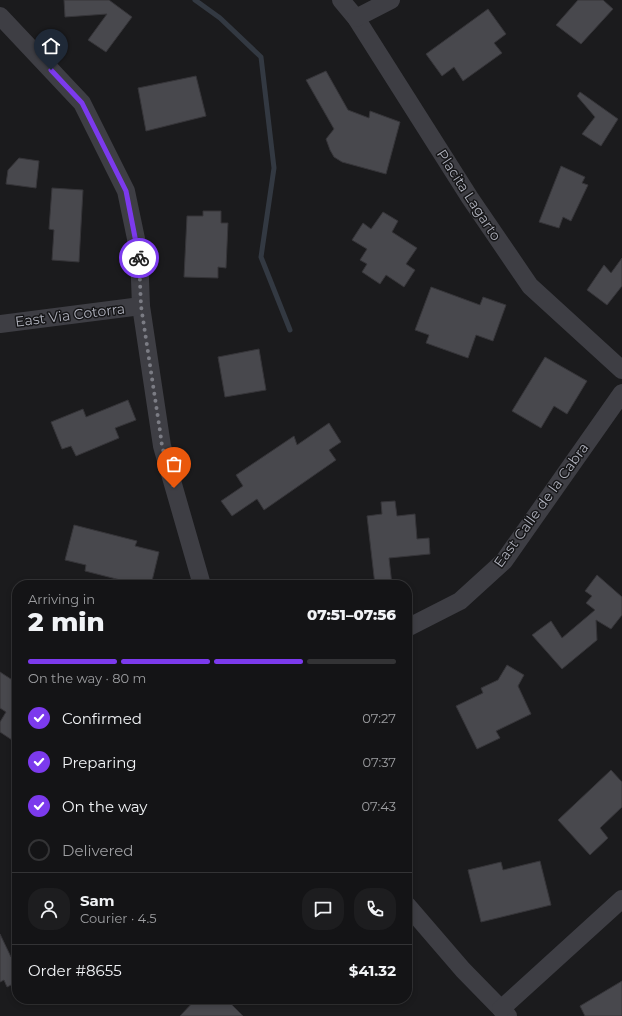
<!DOCTYPE html>
<html lang="en">
<head>
<meta charset="utf-8">
<style>
	:root { --surface:#141416; --page:#1d1d1f; --text:#f1f3f6; --muted:#9d9ea1; --line:#333335; --accent:#7c3aed }
	body { margin:0; font-family:Montserrat,sans-serif; background:var(--page); color:var(--text); height:100vh; display:flex; flex-direction:column; font-size:15px; white-space:nowrap }
	* { box-sizing:border-box; margin:0 }
	p { font-size:13px; color:var(--muted) }
	.icon { flex:none; width:22px; height:22px; fill:none; stroke:currentColor; stroke-width:2; stroke-linecap:round; stroke-linejoin:round }
	.map { position:relative; flex:1; overflow:hidden }
	.drawer { position:absolute; left:12px; top:580px; width:400px; height:424px; display:flex; flex-direction:column; background:var(--surface); border-radius:16px; box-shadow:0 2px 6px #0003,0 0 0 1px var(--line) }
	.drawer>* { flex:none }
	.pin { position:absolute; display:grid; place-items:center; width:34px; height:34px; color:#fff; margin:-41px -17px; border-radius:50% 50% 50% 0; rotate:-45deg; box-shadow:0 0 4px #0007 }
	.pin .icon { rotate:45deg }
	.courier { position:absolute; display:grid; place-items:center; width:40px; height:40px; margin:-20px; border:3px solid #7c3aed; border-radius:50%; background:#fff; color:#222; box-shadow:0 1px 5px #0007 }
	.headline em { font-style:normal; font-weight:800 }
	.headline div { display:flex; flex-direction:column-reverse }
	.headline { display:flex; align-items:center; justify-content:space-between; height:68px; padding:0 16px }
	h1 { font-size:26px; font-weight:800; line-height:30px }
	.bar { display:grid; grid-template-columns:repeat(4,1fr); gap:6px 4px; align-content:center; height:48px; padding:0 16px }
	.bar i { height:5px; border-radius:3px; background:var(--line) }
	.bar .current { background:var(--accent) }
	.bar p { grid-column:span 4 }
	.line { display:flex; align-items:center; gap:10px; padding:0 16px; border-top:1px solid var(--line) }
	.line div { flex:1 }
	.round { display:grid; place-items:center; flex:none; width:42px; height:42px; border-radius:16px; background:var(--page) }
	ol { padding:0 16px; list-style:none }
	li { display:flex; align-items:center; gap:12px; height:44px }
	li p { margin-inline-start:auto }
	li .icon { padding:4px; border-radius:50%; background:var(--accent); color:#fff; stroke-width:4 }
	li:last-child { color:var(--muted) }
	li i { width:22px; height:22px; border:2px solid var(--line); border-radius:50% }
	.map>svg:first-child { display:block }
	.lines { fill:none; stroke-linecap:round; stroke-linejoin:round }
	.stream { stroke:#333942; stroke-width:5 }
	.building { fill:#48484d; stroke:#363539 }
	.minor { stroke:#3e3e44; stroke-width:18 }
	.done { stroke:#7b7c84; stroke-width:4; stroke-dasharray:0 7.2 }
	.route { stroke:#7c3aed; stroke-width:5 }
	.labels { text-anchor:middle; dominant-baseline:central; stroke-width:3; stroke-linejoin:round; paint-order:stroke }
	.street-label { font-size:14px; fill:#aeb0bb; stroke:#161618 }
</style>
</head>
<body>
<div class="map">
<svg width="622" height="1016" viewBox="0 0 622 1016">
	<rect width="100%" height="100%" fill="#1b1b1d"/>
	<g class="lines">
		<!-- stream -->
		<polyline class="stream" points="195,0 220,18 261,57 274,168 261,257 290,330"/>
	</g>
	<!-- building -->
	<g class="building">
		<polygon points="64,0 109,0 132,17 106,52 88,40 107,14 65,17"/>
		<polygon points="578,0 603,0 613,9 581,44 556,25"/>
		<polygon points="488,9 506,34 494,43 502,53 463,81 454,67 442,76 426,54"/>
		<polygon points="326,71 348,110 369,118 370,111 400,122 386,174 342,162 334,157 330,150 326,139 334,129 306,80"/>
		<polygon points="196,76 206,116 146,131 138,88"/>
		<polygon points="580,92 618,119 601,146 582,134 595,117 577,96"/>
		<polygon points="19,158 39,161 36,188 6,184 8,170"/>
		<polygon points="561,166 585,177 582,183 588,185 571,221 563,217 559,228 539,222"/>
		<polygon points="52,188 83,190 79,262 52,260 54,230 49,229"/>
		<polygon points="203,211 221,211 221,223 228,223 226,268 218,267 218,278 184,277 187,216 203,216"/>
		<polygon points="383,212 398,221 392,232 417,248 406,264 415,270 404,287 386,275 380,284 362,272 367,264 360,260 367,249 352,240 363,223 371,229"/>
		<polygon points="622,258 622,286 607,305 587,290 604,265 611,273"/>
		<polygon points="431,287 480,305 483,297 506,305 493,341 476,335 468,358 426,343 429,335 415,330"/>
		<polygon points="259,349 266,390 225,397 218,357"/>
		<polygon points="545,357 587,381 567,414 554,406 541,428 512,411"/>
		<polygon points="128,400 136,420 115,428 119,438 76,456 71,446 62,449 51,422 83,409 86,417"/>
		<polygon points="329,423 341,442 329,450 336,460 264,510 257,499 232,516 221,501 243,486 236,475 294,436 297,445"/>
		<polygon points="395,501 397,516 415,514 417,539 429,538 430,554 389,558 392,585 375,585 367,516 382,514 381,502"/>
		<polygon points="74,525 137,541 135,546 159,552 151,585 140,585 85,571 86,565 65,560"/>
		<polygon points="597,575 622,597 622,615 611,629 596,620 597,640 562,669 532,635 551,621 562,638 595,610 586,603 592,596 585,591"/>
		<polygon points="507,665 524,675 518,686 531,714 496,731 500,738 477,749 456,706 483,693 481,688 498,680"/>
		<polygon points="0,672 17,683 17,732 12,740 0,732 0,722 6,712 0,708"/>
		<polygon points="611,770 622,782 622,807 600,828 608,838 590,855 558,820"/>
		<polygon points="540,861 551,905 481,922 468,870 501,862 503,870"/>
		<polygon points="0,934 11,957 17,954 17,982 7,987 4,980 0,982"/>
		<polygon points="622,981 622,1016 585,1016 580,1006"/>
		<polygon points="196,999 226,999 243,1016 180,1016"/>
	</g>
	<g class="lines">
		<!-- minor -->
		<g class="minor">
			<polyline points="341,0 356,18 470,198 530,286 622,370"/>
			<polyline points="0,16 82,103 126,191 139,253 141,306 162,446 202,585"/>
			<polyline points="356,18 391,0"/>
			<polyline points="0,324 141,306"/>
			<polyline points="407,628 460,601 504,561 622,393"/>
			<polyline points="407,905 463,970 508,1016"/>
			<polyline points="501,1009 622,899"/>
		</g>
	</g>
	<g class="lines">
		<!-- done -->
		<polyline class="done" points="139,258 141,306 160,431 162,446 174,488"/>
		<!-- route -->
		<polyline class="route" points="51,70 82,103 126,191 139,258"/>
	</g>
	<g class="labels">
		<!-- street labels -->
		<g class="street-label">
			<text transform="translate(469 195) rotate(57)">Placita Lagarto</text>
			<text transform="translate(70 315) rotate(-7)">East Via Cotorra</text>
			<text transform="translate(541 505) rotate(-54)">East Calle de la Cabra</text>
		</g>
	</g>
</svg>
<div class="pin" style="left:174px;top:488px;background:#ea580c"><svg class="icon" aria-label="bag" viewBox="0 0 24 24"><path d="M5 8h14l-1 12H6zM9 8a3 3 0 0 1 6 0"/></svg></div>
<div class="pin" style="left:51px;top:70px;background:#1f2937"><svg class="icon" aria-label="home" viewBox="0 0 24 24"><path d="M3 11l9-7 9 7M6 9v11h12V9"/></svg></div>
<div class="courier" style="left:139px;top:258px"><svg class="icon" aria-label="bike" viewBox="0 0 24 24"><circle cx="6" cy="16" r="4"/><circle cx="18" cy="16" r="4"/><path d="M6 16l4-8h5l3 8M10 8l3 8H6M13 5h3"/></svg></div>
<section class="drawer">
<div class="headline"><div><h1>2 min</h1><p>Arriving in</p></div><em>07:51–07:56</em></div>
<div class="bar"><i class="current"></i><i class="current"></i><i class="current"></i><i></i><p>On the way · 80 m</p></div>
<ol>
<li><svg class="icon" aria-label="check" viewBox="0 0 24 24"><path d="M5 12l5 5 9-10"/></svg>Confirmed<p>07:27</p></li>
<li><svg class="icon" aria-label="check" viewBox="0 0 24 24"><path d="M5 12l5 5 9-10"/></svg>Preparing<p>07:37</p></li>
<li><svg class="icon" aria-label="check" viewBox="0 0 24 24"><path d="M5 12l5 5 9-10"/></svg>On the way<p>07:43</p></li>
<li><i></i>Delivered</li>
</ol>
<div class="line" style="height:72px"><a class="round"><svg class="icon" aria-label="person" viewBox="0 0 24 24"><circle cx="12" cy="8" r="4"/><path d="M4 21q1-7 8-7t8 7"/></svg></a><div><b>Sam</b><p>Courier · 4.5</p></div><a class="round"><svg class="icon" aria-label="chat" viewBox="0 0 24 24"><path d="M4 5h16v11H9l-5 4z"/></svg></a><a class="round"><svg class="icon" aria-label="phone" viewBox="0 0 24 24"><path d="M5 4h4l2 5-3 2q2 4 5 5l2-3 5 2v4C11 20 4 13 5 4z"/></svg></a></div>
<div class="line" style="height:52px"><div>Order #8655</div><b>$41.32</b></div>
</section>
</div>
</body>
</html>
